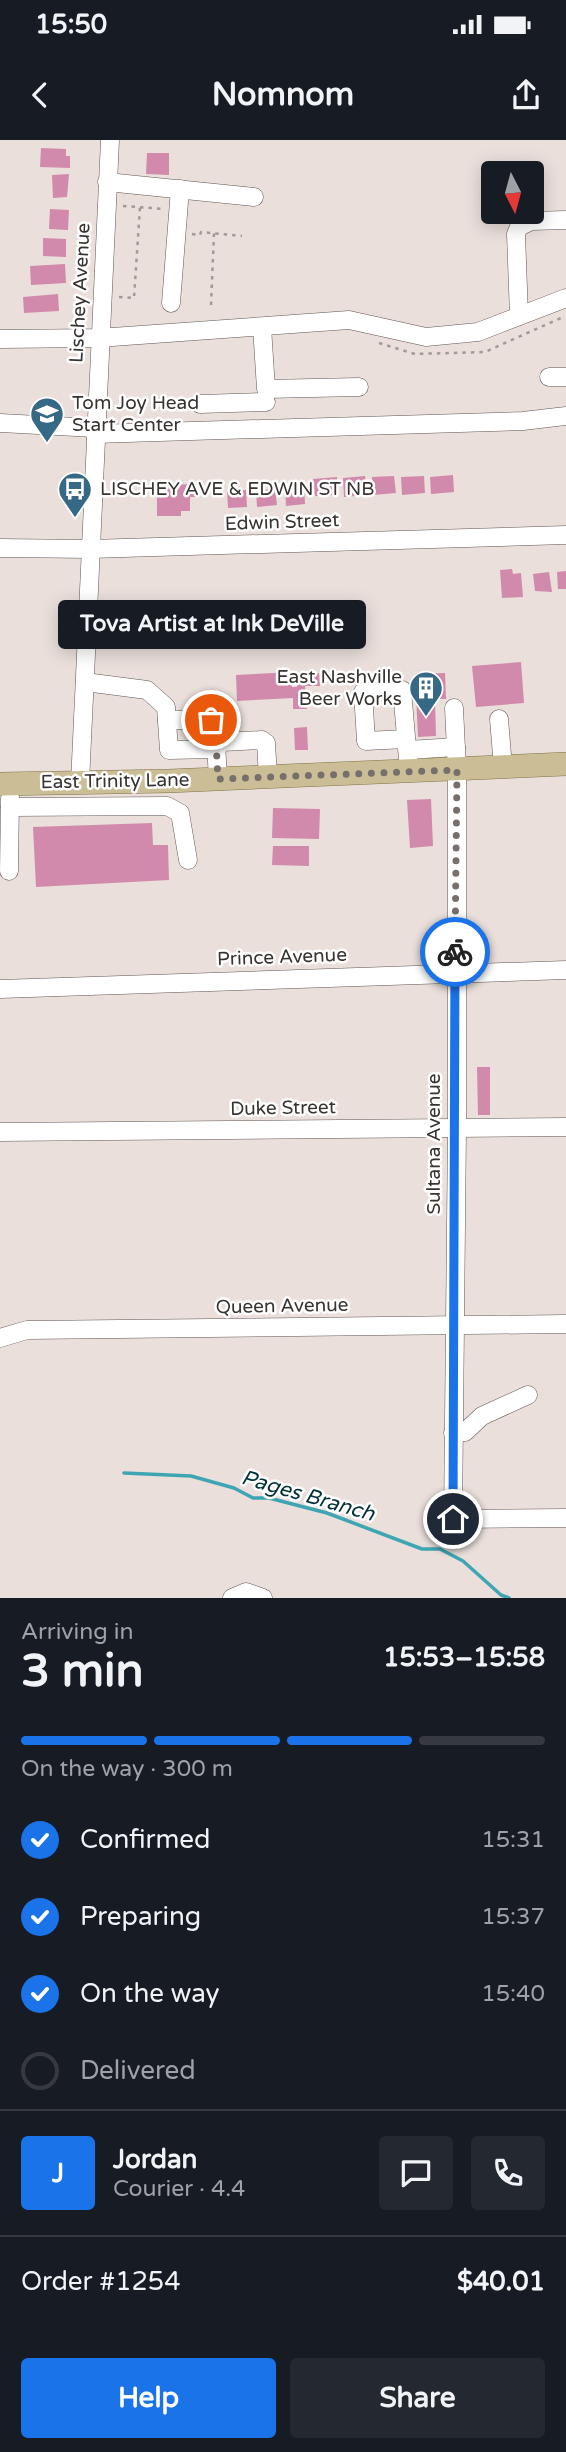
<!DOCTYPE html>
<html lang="en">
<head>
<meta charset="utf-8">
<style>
	:root { --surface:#171b24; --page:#242831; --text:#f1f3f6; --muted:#9ea1a6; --line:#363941; --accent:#1a73e8 }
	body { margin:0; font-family:"Varela Round",sans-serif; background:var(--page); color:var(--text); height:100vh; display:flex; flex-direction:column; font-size:26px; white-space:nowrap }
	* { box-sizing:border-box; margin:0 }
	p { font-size:23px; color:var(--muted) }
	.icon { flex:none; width:38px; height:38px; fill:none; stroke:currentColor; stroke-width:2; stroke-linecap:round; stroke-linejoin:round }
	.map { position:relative; height:1458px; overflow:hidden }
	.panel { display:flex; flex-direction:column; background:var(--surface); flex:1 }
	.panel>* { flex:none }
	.needle { width:46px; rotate:174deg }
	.buttons { position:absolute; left:481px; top:21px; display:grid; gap:14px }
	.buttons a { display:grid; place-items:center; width:63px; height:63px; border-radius:7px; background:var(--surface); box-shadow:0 4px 18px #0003; font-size:35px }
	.pin { position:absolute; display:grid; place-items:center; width:60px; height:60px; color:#fff; margin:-30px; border:4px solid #fff; border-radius:50%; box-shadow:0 2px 7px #0007 }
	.courier { position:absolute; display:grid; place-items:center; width:70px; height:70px; margin:-35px; border:5px solid #1a73e8; border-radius:50%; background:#fff; color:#222; box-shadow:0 2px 9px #0007 }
	.bubble { position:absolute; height:49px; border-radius:7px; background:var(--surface); box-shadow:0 4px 18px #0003; font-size:23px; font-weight:700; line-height:49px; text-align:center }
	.summary em { font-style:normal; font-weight:700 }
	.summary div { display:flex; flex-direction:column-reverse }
	.summary { display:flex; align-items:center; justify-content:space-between; height:119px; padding:0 21px }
	h1 { font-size:46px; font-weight:700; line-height:52px }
	.bar { display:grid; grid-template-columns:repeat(4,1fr); gap:10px 7px; align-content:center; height:84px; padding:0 21px }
	.bar i { height:9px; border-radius:5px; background:var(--line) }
	.bar .on { background:var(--accent) }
	.bar p { grid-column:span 4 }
	.line { display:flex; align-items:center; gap:18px; padding:0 21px; border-top:2px solid var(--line) }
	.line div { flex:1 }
	.round { display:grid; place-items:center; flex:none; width:74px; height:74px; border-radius:7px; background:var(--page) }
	ol { padding:0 21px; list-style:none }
	li { display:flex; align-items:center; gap:21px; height:77px }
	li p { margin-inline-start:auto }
	li .icon { padding:7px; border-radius:50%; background:var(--accent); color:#fff; stroke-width:4 }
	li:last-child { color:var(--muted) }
	li i { width:38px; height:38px; border:4px solid var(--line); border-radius:50% }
	.button { display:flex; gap:14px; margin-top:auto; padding:14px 21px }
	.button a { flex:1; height:80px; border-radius:7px; background:var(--accent); color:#fff; font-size:28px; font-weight:700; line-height:80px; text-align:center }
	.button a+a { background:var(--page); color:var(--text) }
	.status { display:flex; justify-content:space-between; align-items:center; height:49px; padding:0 35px; background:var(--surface); direction:ltr }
	.status svg { height:19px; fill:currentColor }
	header { display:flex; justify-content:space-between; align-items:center; height:91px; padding:0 21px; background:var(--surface); font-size:32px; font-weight:700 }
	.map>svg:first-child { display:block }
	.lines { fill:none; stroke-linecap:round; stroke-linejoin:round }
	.stream { stroke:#3ea6b3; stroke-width:3.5 }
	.building { fill:#d18aab }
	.minor-casing { stroke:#605652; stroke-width:19 }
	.major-casing { stroke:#807145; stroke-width:24 }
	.path { stroke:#a29a97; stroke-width:2.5; stroke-dasharray:3.5 5; stroke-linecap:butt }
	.minor { stroke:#fff; stroke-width:18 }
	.major { stroke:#cbbe96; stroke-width:23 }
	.done { stroke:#766f6c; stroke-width:7; stroke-dasharray:0 12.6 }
	.route { stroke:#1a73e8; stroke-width:9 }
	.labels { text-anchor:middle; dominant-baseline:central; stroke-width:5; stroke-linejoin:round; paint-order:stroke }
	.street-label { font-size:19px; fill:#373331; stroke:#fff }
	.poi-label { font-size:19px; fill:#373331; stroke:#fff; text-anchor:start }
	.water-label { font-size:21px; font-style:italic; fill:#003136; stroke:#fff }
</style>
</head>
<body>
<div class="status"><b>15:50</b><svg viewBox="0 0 49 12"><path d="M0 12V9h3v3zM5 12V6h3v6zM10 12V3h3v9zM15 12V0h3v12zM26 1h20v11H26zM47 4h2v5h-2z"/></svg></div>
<header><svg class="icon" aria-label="back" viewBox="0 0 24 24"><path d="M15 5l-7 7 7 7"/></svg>Nomnom<svg class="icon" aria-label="share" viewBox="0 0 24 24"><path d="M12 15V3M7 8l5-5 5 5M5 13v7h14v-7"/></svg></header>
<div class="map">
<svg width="566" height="1458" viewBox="0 0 566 1458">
	<rect width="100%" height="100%" fill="#eadfdb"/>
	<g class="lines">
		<!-- stream -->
		<polyline class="stream" points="124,1333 191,1336 234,1348 253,1358 269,1358 327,1373 422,1409 440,1409 463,1421 501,1455 509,1458"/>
	</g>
	<!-- building -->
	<g class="building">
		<polygon points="41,8 66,9 66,16 70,16 70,28 40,27"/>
		<polygon points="147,13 169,13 169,35 146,34"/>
		<polygon points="69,34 67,57 53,58 52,35"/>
		<polygon points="50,69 69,70 68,90 49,89"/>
		<polygon points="43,98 66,99 66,117 43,116"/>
		<polygon points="65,124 66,143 31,145 30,126"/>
		<polygon points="58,154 59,171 24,173 23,157"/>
		<polygon points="453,335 454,352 431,354 430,337"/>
		<polygon points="365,336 367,355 344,357 343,338"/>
		<polygon points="394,336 396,353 373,355 372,337"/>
		<polygon points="424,336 425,353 402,355 401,337"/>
		<polygon points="337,337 338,355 315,356 313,339"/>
		<polygon points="197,344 197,357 190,357 190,371 181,371 181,376 157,376 157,345"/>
		<polygon points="304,345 305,364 286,366 285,347"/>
		<polygon points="275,349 277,365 257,367 256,350"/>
		<polygon points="246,350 247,367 228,368 227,351"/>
		<polygon points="512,429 513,434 521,433 523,457 502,458 500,430"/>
		<polygon points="566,431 566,449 558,449 557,432"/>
		<polygon points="549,432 552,452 535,451 533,434"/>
		<polygon points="521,522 524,563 476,567 472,526"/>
		<polygon points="292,532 292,547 297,547 297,534 319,533 320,546 305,546 307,569 293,569 293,558 237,561 236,535"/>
		<polygon points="445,533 446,559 435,559 436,596 418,597 415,534"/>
		<polygon points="307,587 308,610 295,610 294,588"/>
		<polygon points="431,659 433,706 410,708 407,660"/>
		<polygon points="273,668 320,669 319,699 272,698"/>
		<polygon points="152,683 153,705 168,705 169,740 36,747 33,687"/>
		<polygon points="273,706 309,706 309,726 272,725"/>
		<polygon points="477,927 490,927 490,975 478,975"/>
	</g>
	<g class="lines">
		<!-- minor casing -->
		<g class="minor-casing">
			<g id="minor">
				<polyline points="107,42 254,57"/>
				<polyline points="171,163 180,49"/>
				<polyline points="519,176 516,94 519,87 531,81 566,80"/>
				<polyline points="262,187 266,249 359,247"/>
				<polyline points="0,199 98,198 349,180 426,197 478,192 566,158"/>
				<polyline points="549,237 566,237"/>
				<polyline points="200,264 266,262"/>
				<polyline points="0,283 95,288"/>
				<polyline points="95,294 523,281 566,276"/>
				<polyline points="0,408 90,409 566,395"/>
				<polyline points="85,542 147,550 166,567 169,610 216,609 222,602 262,600 266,603 268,637"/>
				<polyline points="454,568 457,630 457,987 453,1379 566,1378"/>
				<polyline points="499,579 503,627"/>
				<polyline points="167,580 211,580 215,585 218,639"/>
				<polyline points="405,599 366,601 363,552 402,550 409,631"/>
				<polyline points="408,610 456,607"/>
				<polyline points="80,643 110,0"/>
				<polyline points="10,667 167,666 180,673 188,720"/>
				<polyline points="9,731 10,658"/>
				<polyline points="0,849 566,830"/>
				<polyline points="0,992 566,987"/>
				<polyline points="0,1198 27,1190 566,1184"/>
				<polyline points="453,1293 465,1292 482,1276 528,1255"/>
				<polyline points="232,1458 246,1452 263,1458"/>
			</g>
		</g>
		<!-- major casing -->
		<g class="major-casing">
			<polyline id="major" points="0,644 169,641 566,624"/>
		</g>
		<!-- path -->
		<g class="path">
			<polyline points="123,66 165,69"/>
			<polyline points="192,94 200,95 201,92 242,96"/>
			<polyline points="119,157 134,158 140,67"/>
			<polyline points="211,165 214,93"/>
			<polyline points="379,203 415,214 485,212 563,177"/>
		</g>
		<!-- minor -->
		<use href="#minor" class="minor"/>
		<!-- major -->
		<use href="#major" class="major"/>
	</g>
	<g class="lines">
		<!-- done -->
		<polyline class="done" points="211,580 215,584 218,639 457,630 455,812"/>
		<!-- route -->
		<polyline class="route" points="453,1379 455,812"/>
	</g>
	<!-- icons -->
	<defs>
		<g id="school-pin" transform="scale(1.75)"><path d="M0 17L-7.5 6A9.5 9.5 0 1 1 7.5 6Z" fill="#366986" stroke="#fff"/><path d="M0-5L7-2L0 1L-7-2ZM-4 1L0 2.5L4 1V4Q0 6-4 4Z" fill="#fff"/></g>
		<g id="bus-pin" transform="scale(1.75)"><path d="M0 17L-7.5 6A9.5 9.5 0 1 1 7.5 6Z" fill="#366986" stroke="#fff"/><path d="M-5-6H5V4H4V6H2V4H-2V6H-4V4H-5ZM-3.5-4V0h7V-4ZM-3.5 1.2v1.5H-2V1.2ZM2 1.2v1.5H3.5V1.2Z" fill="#fff"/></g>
		<g id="building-pin" transform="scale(1.75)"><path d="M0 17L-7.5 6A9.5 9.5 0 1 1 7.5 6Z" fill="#366986" stroke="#fff"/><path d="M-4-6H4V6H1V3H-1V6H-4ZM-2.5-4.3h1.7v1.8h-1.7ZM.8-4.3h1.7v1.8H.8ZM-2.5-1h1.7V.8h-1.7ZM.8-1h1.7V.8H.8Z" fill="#fff"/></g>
	</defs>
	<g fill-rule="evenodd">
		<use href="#school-pin" x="47" y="274"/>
		<use href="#bus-pin" x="75" y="349"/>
		<use href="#building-pin" x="426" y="548"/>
	</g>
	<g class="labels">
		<!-- street labels -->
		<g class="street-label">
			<text transform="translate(80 153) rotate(-87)">Lischey Avenue</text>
			<text transform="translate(282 382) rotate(-2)">Edwin Street</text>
			<text transform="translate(115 641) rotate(-1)">East Trinity Lane</text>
			<text transform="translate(282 817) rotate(-2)">Prince Avenue</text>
			<text transform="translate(283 968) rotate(-1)">Duke Street</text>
			<text transform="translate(434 1004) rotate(-90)">Sultana Avenue</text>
			<text transform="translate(282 1166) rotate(-1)">Queen Avenue</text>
		</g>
		<!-- poi labels -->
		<g class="poi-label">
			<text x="72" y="263">Tom Joy Head<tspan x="72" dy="22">Start Center</tspan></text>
			<text x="100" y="349">LISCHEY AVE &amp; EDWIN ST NB</text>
			<text x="402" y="537" text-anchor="end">East Nashville<tspan x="402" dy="22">Beer Works</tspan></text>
		</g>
		<!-- water labels -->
		<g class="water-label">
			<text transform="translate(308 1356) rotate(16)">Pages Branch</text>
		</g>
	</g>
</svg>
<div class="buttons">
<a><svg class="needle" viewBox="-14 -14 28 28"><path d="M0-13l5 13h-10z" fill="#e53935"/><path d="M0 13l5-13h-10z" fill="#9ea1a6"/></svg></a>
</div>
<div class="pin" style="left:211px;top:580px;background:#ea580c"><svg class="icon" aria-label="bag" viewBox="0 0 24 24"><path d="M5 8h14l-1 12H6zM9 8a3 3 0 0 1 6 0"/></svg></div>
<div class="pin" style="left:453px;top:1379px;background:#1f2937"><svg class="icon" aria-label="home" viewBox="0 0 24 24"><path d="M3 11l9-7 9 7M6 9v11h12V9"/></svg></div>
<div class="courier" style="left:455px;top:812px"><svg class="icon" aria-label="bike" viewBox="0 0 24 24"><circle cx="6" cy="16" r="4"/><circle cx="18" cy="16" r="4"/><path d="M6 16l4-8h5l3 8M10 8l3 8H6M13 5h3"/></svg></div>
<div class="bubble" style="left:58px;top:460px;width:308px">Tova Artist at Ink DeVille</div>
</div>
<section class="panel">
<div class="summary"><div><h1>3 min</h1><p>Arriving in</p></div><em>15:53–15:58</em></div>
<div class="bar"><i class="on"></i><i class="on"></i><i class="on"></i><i></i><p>On the way · 300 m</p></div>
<ol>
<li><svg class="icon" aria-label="check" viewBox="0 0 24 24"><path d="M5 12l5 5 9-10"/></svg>Confirmed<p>15:31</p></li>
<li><svg class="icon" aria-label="check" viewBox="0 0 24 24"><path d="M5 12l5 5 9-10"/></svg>Preparing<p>15:37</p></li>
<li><svg class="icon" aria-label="check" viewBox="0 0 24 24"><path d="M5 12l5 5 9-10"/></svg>On the way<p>15:40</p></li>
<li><i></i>Delivered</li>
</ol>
<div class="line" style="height:126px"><b class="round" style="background:var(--accent);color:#fff">J</b><div><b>Jordan</b><p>Courier · 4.4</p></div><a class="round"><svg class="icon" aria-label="chat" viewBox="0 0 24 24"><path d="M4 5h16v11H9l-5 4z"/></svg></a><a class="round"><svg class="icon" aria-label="phone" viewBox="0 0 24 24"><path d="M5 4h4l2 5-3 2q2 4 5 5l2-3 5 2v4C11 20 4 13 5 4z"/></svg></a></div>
<div class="line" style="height:91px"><div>Order #1254</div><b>$40.01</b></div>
<div class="button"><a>Help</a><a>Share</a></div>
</section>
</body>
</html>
